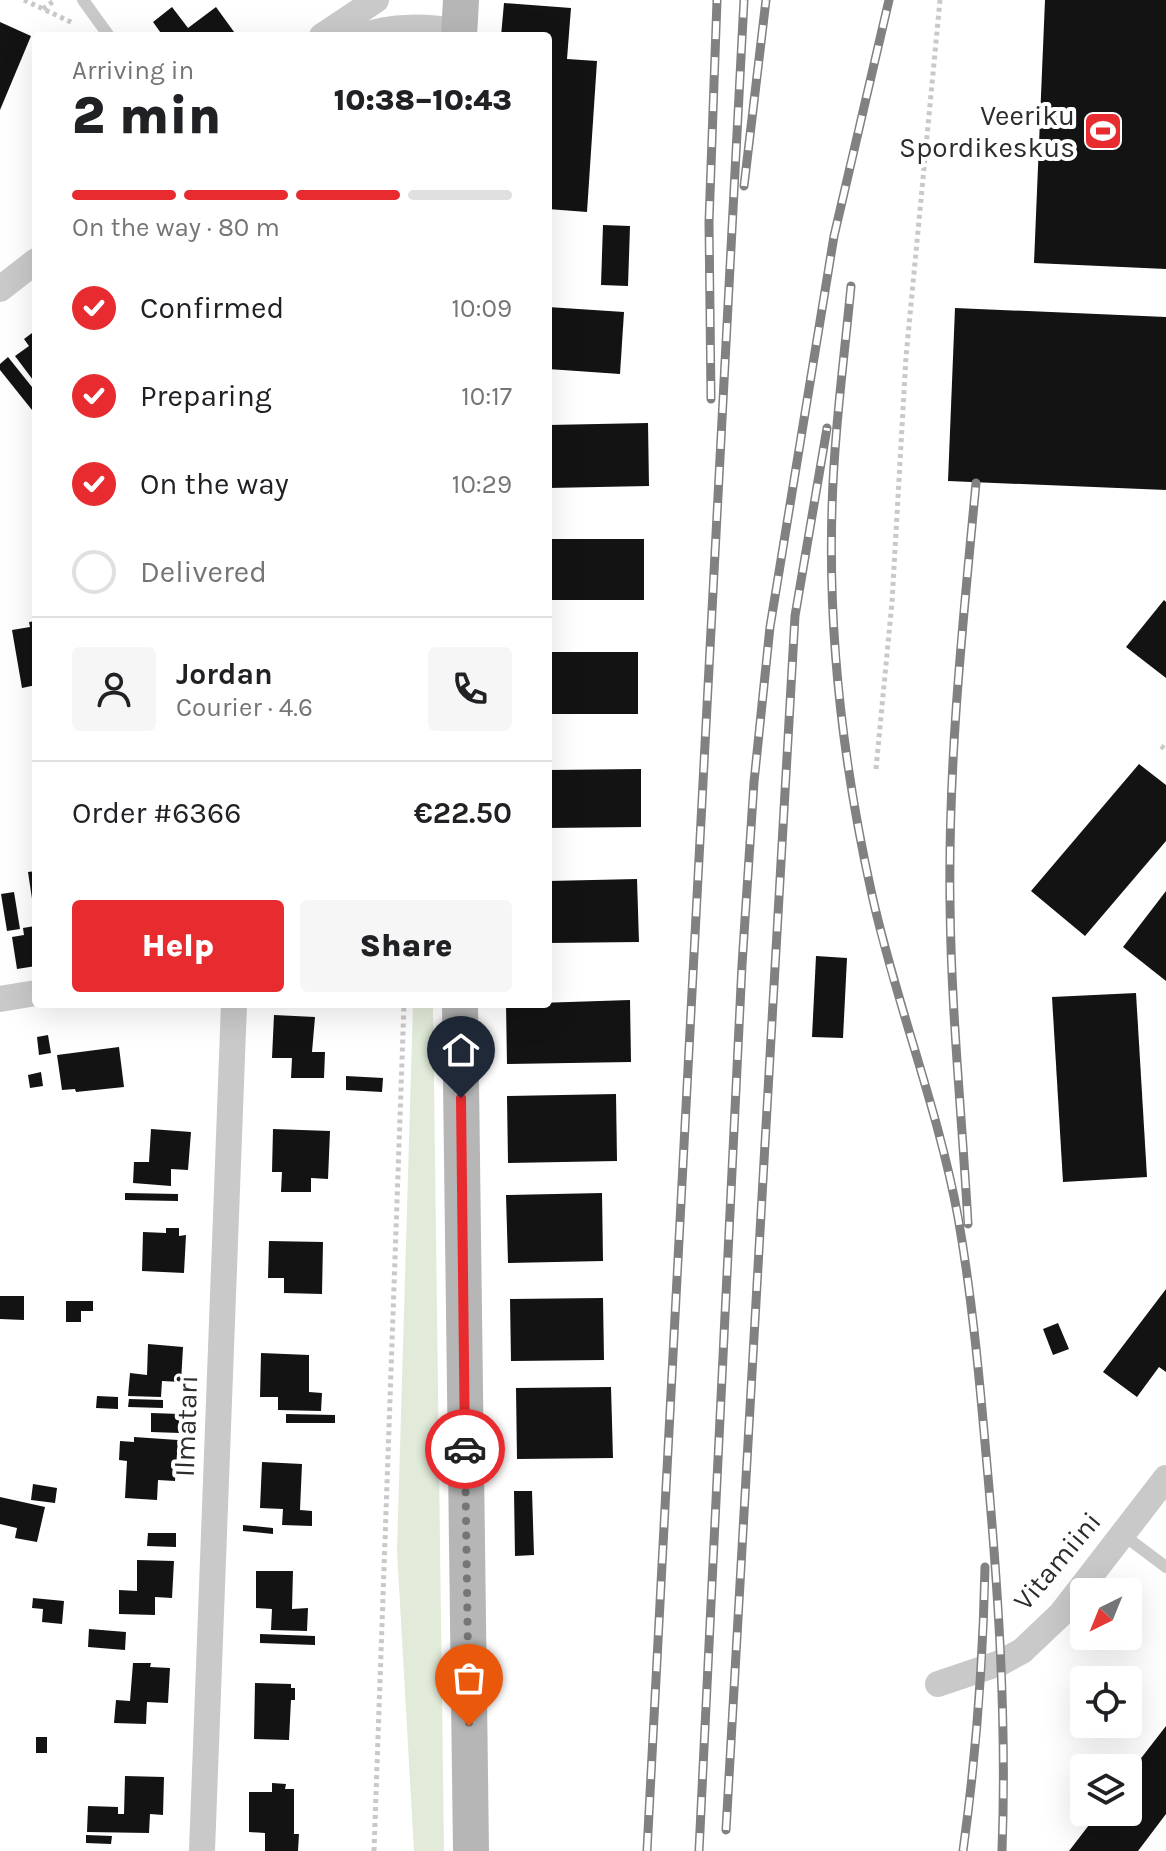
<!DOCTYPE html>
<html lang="en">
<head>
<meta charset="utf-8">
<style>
	:root { --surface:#fff; --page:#f6f6f6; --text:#202124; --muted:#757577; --line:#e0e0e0; --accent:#e72b2e }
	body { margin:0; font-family:Karla,sans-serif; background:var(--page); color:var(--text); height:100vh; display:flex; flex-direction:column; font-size:30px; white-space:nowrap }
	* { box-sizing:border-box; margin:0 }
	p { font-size:26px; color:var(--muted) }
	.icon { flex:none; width:44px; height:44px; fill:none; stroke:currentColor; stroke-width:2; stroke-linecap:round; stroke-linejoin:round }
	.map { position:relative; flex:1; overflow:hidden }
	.sheet { position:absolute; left:32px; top:32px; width:520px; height:976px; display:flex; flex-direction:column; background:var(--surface); border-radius:8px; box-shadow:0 8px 32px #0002 }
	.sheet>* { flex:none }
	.needle { width:52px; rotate:223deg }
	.buttons { position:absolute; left:1070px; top:1578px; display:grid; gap:16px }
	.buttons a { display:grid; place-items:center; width:72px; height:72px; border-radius:8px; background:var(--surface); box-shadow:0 8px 32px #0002; font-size:40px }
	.pin { position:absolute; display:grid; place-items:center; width:68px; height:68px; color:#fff; margin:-82px -34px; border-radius:50% 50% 50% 0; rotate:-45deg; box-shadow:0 0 8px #0007 }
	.pin .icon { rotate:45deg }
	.courier { position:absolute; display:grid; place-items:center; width:80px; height:80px; margin:-40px; border:6px solid #e72b2e; border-radius:50%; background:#fff; color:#222; box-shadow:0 2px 10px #0007 }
	.summary em { font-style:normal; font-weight:800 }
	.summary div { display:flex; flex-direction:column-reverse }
	.summary { display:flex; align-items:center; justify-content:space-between; height:136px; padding:0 40px }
	h1 { font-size:52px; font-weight:800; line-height:60px }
	.bar { display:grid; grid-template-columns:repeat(4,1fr); gap:12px 8px; align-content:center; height:96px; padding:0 40px }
	.bar i { height:10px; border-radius:6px; background:var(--line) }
	.bar .current { background:var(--accent) }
	.bar p { grid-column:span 4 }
	.line { display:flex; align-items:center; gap:20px; padding:0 40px; border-top:2px solid var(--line) }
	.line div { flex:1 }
	.round { display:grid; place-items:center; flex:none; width:84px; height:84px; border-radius:8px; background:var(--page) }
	ol { padding:0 40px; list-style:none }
	li { display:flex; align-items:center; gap:24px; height:88px }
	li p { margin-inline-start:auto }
	li .icon { padding:8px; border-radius:50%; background:var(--accent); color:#fff; stroke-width:4 }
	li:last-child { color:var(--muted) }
	li i { width:44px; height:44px; border:4px solid var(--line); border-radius:50% }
	.primary-button { display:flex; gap:16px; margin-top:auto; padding:16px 40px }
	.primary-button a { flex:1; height:92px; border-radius:8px; background:var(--accent); color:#fff; font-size:32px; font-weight:800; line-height:92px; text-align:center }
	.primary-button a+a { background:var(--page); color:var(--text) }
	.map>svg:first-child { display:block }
	.green { fill:#e2ebd9 }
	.building { fill:#131313 }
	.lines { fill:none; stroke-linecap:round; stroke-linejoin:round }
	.path { stroke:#c9c9c9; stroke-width:5; stroke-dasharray:4 4; stroke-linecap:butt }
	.lane { stroke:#c9c9c9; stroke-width:12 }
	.street { stroke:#c9c9c9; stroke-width:26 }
	.secondary { stroke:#b6b6b6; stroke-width:36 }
	.rail-casing { stroke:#818181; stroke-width:9 }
	.rail { stroke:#fff; stroke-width:6; stroke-dasharray:18; stroke-linecap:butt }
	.done { stroke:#767676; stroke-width:8; stroke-dasharray:0 14.4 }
	.route { stroke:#e72b2e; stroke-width:10 }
	.labels { text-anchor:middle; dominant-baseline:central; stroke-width:8; stroke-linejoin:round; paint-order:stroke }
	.poi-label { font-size:28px; fill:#2c2c2c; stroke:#fff; text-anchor:end }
	.street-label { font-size:28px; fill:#2c2c2c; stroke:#fff }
</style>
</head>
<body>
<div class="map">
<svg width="1166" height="1851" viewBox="0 0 1166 1851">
	<rect width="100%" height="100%" fill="#fff"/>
	<!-- green -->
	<polygon class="green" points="413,1004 433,1004 444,1851 414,1851 397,1551"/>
	<!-- building -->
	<g class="building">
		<polygon points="1045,0 1166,0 1166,269 1034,263"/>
		<polygon points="504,3 571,8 567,59 597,61 587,212 548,209 548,36 501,36"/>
		<polygon points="172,7 188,28 216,7 237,36 163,36 153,22"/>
		<polygon points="0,22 31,36 0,110"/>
		<polygon points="603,225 630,226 628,286 601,285"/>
		<polygon points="548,307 624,312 620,374 548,369"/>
		<polygon points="955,308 1166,317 1166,490 948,481"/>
		<polygon points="36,330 36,384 15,356 29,346 24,339"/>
		<polygon points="8,357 36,392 36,415 0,370 0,364"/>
		<polygon points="648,423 649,486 548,488 548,425"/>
		<rect x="548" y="539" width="96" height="61"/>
		<polygon points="1164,600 1166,602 1166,678 1126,647"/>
		<polygon points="36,621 36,685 22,688 12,630 30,627 29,622"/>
		<rect x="548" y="652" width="90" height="62"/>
		<polygon points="1139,764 1166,785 1166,841 1085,936 1031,891"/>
		<polygon points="641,769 641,827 548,828 548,770"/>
		<polygon points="36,871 36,911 34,912 28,872"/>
		<polygon points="637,879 639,942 548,943 548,881"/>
		<polygon points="1166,891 1166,981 1123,947"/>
		<polygon points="14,892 20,929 7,931 1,894"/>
		<polygon points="35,926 36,966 17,969 12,937 24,935 23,928"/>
		<polygon points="816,956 847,958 843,1038 812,1037"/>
		<polygon points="1136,993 1147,1177 1063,1182 1052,997"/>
		<polygon points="630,1000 631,1062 507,1064 506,1004"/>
		<polygon points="274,1015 315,1017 312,1052 325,1052 324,1078 291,1078 292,1058 272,1058"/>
		<polygon points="48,1035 51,1053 39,1055 37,1037"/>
		<polygon points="119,1047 124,1087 76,1092 75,1089 62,1090 57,1055"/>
		<polygon points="41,1072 43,1086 30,1088 28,1075"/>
		<polygon points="346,1076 383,1078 382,1092 346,1090"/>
		<polygon points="616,1094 617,1161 508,1163 507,1096"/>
		<polygon points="151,1129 191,1132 188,1170 171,1169 171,1186 133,1183 134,1162 149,1162"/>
		<polygon points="273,1129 330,1131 328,1179 311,1178 311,1192 281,1192 282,1172 272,1172"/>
		<polygon points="125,1193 178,1194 178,1201 125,1200"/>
		<polygon points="602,1193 603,1261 508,1263 506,1195"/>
		<polygon points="166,1228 179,1228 179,1236 186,1235 184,1273 142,1271 143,1232 166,1233"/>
		<polygon points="269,1241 323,1242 322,1294 284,1293 284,1278 268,1278"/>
		<polygon points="1166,1289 1166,1372 1159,1367 1137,1397 1103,1372"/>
		<polygon points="0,1296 24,1296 24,1320 0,1319"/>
		<polygon points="603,1298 604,1360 511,1361 510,1299"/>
		<polygon points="66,1301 93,1301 93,1311 81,1311 81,1322 66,1322"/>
		<polygon points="1058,1323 1069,1349 1053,1355 1043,1329"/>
		<polygon points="148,1344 183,1347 181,1382 162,1381 161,1397 128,1396 130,1373 147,1375"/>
		<polygon points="261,1353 309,1355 309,1392 322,1393 321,1411 278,1410 278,1397 260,1397"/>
		<polygon points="611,1387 613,1458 517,1459 516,1388"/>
		<polygon points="97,1396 118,1397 118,1409 96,1408"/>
		<polygon points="129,1399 163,1400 163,1408 128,1407"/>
		<polygon points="151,1413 180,1414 180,1433 151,1432"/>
		<polygon points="286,1414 335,1415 335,1423 286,1423"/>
		<polygon points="134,1437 178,1440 175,1481 158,1480 157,1500 125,1498 127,1461 119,1460 120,1441 134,1442"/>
		<polygon points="262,1462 302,1464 300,1510 312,1511 312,1526 282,1525 283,1509 260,1508"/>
		<polygon points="33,1484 57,1488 55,1503 31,1500"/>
		<polygon points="514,1491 532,1491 534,1555 515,1556"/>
		<polygon points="0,1497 45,1507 37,1542 15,1538 17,1528 0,1524"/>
		<polygon points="243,1525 273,1528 273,1534 243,1531"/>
		<polygon points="148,1533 176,1533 176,1547 147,1546"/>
		<polygon points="137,1560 174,1561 172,1598 155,1597 155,1615 119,1614 119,1590 137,1591"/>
		<polygon points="256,1571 293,1571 292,1609 308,1608 307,1631 271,1630 272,1609 256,1608"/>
		<polygon points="33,1598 64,1601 62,1624 42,1622 43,1609 32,1608"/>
		<polygon points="89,1629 126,1632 125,1650 88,1647"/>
		<polygon points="260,1634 315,1636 315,1645 260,1643"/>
		<polygon points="133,1663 151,1663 150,1667 170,1668 168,1703 147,1702 146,1724 114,1723 116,1700 130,1701"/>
		<polygon points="255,1683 291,1684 291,1688 295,1688 295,1700 291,1700 289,1740 254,1739"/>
		<polygon points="1166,1726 1166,1814 1138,1851 1069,1851 1099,1812 1128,1812 1128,1775"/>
		<rect x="36" y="1737" width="11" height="16"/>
		<polygon points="125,1776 164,1777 163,1815 150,1814 149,1833 87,1832 88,1806 118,1807 118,1814 124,1814"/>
		<polygon points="272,1783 286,1784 285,1789 294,1789 294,1834 299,1834 298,1851 265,1851 265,1833 249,1832 249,1792 272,1792"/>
		<polygon points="86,1835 112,1836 111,1844 86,1843"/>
	</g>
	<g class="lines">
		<!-- path -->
		<g class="path">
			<polyline points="24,0 73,23"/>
			<polyline points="43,9 55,0"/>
			<polyline points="1161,746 1166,750"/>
			<polyline points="876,769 892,602 906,357 940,0"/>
			<polyline points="374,1851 404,1004"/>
		</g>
		<!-- lane -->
		<g class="lane">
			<polyline points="83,0 109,36"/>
			<polyline points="1122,1534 1166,1567"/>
		</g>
		<!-- street -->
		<g class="street">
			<polyline points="322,36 376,0"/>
			<path d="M363,36C390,25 430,26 459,32"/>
			<polyline points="0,289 36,261"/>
			<polyline points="0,999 36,993"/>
			<polyline points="938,1684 1000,1663 1022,1651 1061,1614 1166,1478"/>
			<polyline points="202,1851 234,1004"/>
		</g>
		<!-- secondary -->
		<g class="secondary">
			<polyline points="459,36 461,0"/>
			<polyline points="460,1004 471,1851"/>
		</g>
		<!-- rail casing -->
		<g class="rail-casing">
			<g id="rail">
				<polyline points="744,186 766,0"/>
				<path d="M851,286C844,360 834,434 832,508C828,636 844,769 872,895C896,1003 938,1108 958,1217C972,1297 979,1374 986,1454C998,1586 1007,1719 1002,1851"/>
				<polyline points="711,399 709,222 717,0"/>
				<path d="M968,1224C962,1117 951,1009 950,902C948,761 963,622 976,483"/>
				<polyline points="726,1830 795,616 827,428"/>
				<polyline points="647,1851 744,0"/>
				<polyline points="699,1851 742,965 754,782 770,627 834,236 889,0"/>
				<path d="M963,1851C976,1757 983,1662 985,1567"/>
			</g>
		</g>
		<!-- rail -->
		<use href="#rail" class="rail"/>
	</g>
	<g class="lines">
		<!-- done -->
		<polyline class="done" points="465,1449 469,1726"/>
		<!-- route -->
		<polyline class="route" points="461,1098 465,1449"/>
	</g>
	<!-- icons -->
	<defs>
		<g id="stadium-square" transform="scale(2)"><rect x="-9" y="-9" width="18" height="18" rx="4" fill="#e72b2e" stroke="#fff"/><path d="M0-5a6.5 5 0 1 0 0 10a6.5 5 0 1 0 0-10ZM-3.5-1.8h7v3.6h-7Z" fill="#fff"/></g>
	</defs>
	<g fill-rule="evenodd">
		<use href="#stadium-square" x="1103" y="131"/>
	</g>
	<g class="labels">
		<!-- poi labels -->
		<g class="poi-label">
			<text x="1075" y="115">Veeriku<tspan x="1075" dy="32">Spordikeskus</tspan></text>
		</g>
		<!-- street labels -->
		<g class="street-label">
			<text transform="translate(186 1426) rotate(-88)">Ilmatari</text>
			<text transform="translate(1057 1561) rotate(-50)">Vitamiini</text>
		</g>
	</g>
</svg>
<div class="buttons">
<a><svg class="needle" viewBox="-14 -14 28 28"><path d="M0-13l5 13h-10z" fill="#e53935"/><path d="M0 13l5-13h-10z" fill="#757577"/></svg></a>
<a><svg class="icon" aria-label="locate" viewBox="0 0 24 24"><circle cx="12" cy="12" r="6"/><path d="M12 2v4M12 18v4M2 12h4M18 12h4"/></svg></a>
<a><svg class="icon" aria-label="layers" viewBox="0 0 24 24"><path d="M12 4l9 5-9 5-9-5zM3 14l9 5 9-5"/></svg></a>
</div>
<div class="pin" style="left:469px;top:1726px;background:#ea580c"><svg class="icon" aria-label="bag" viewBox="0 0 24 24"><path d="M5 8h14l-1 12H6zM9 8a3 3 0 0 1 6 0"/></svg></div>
<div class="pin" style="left:461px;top:1098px;background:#1f2937"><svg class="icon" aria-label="home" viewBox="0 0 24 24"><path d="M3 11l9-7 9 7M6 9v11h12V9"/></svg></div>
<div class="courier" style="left:465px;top:1449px"><svg class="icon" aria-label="car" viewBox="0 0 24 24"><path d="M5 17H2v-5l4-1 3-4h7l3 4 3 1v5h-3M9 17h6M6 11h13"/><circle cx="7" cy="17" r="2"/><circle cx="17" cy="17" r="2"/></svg></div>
<section class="sheet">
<div class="summary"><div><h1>2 min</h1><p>Arriving in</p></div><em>10:38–10:43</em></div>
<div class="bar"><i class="current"></i><i class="current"></i><i class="current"></i><i></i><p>On the way · 80 m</p></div>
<ol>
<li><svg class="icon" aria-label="check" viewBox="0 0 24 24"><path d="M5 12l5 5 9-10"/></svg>Confirmed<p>10:09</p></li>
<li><svg class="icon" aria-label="check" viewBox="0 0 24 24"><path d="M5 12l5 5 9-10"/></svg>Preparing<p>10:17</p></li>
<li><svg class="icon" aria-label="check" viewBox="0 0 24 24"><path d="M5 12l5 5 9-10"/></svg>On the way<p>10:29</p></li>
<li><i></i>Delivered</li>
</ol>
<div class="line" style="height:144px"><a class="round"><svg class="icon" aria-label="person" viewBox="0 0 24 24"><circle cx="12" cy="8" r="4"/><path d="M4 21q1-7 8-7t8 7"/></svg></a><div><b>Jordan</b><p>Courier · 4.6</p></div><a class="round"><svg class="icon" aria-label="phone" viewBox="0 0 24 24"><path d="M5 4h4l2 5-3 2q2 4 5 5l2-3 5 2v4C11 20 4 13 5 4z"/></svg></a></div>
<div class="line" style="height:104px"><div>Order #6366</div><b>€22.50</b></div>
<div class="primary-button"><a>Help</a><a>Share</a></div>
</section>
</div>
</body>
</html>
